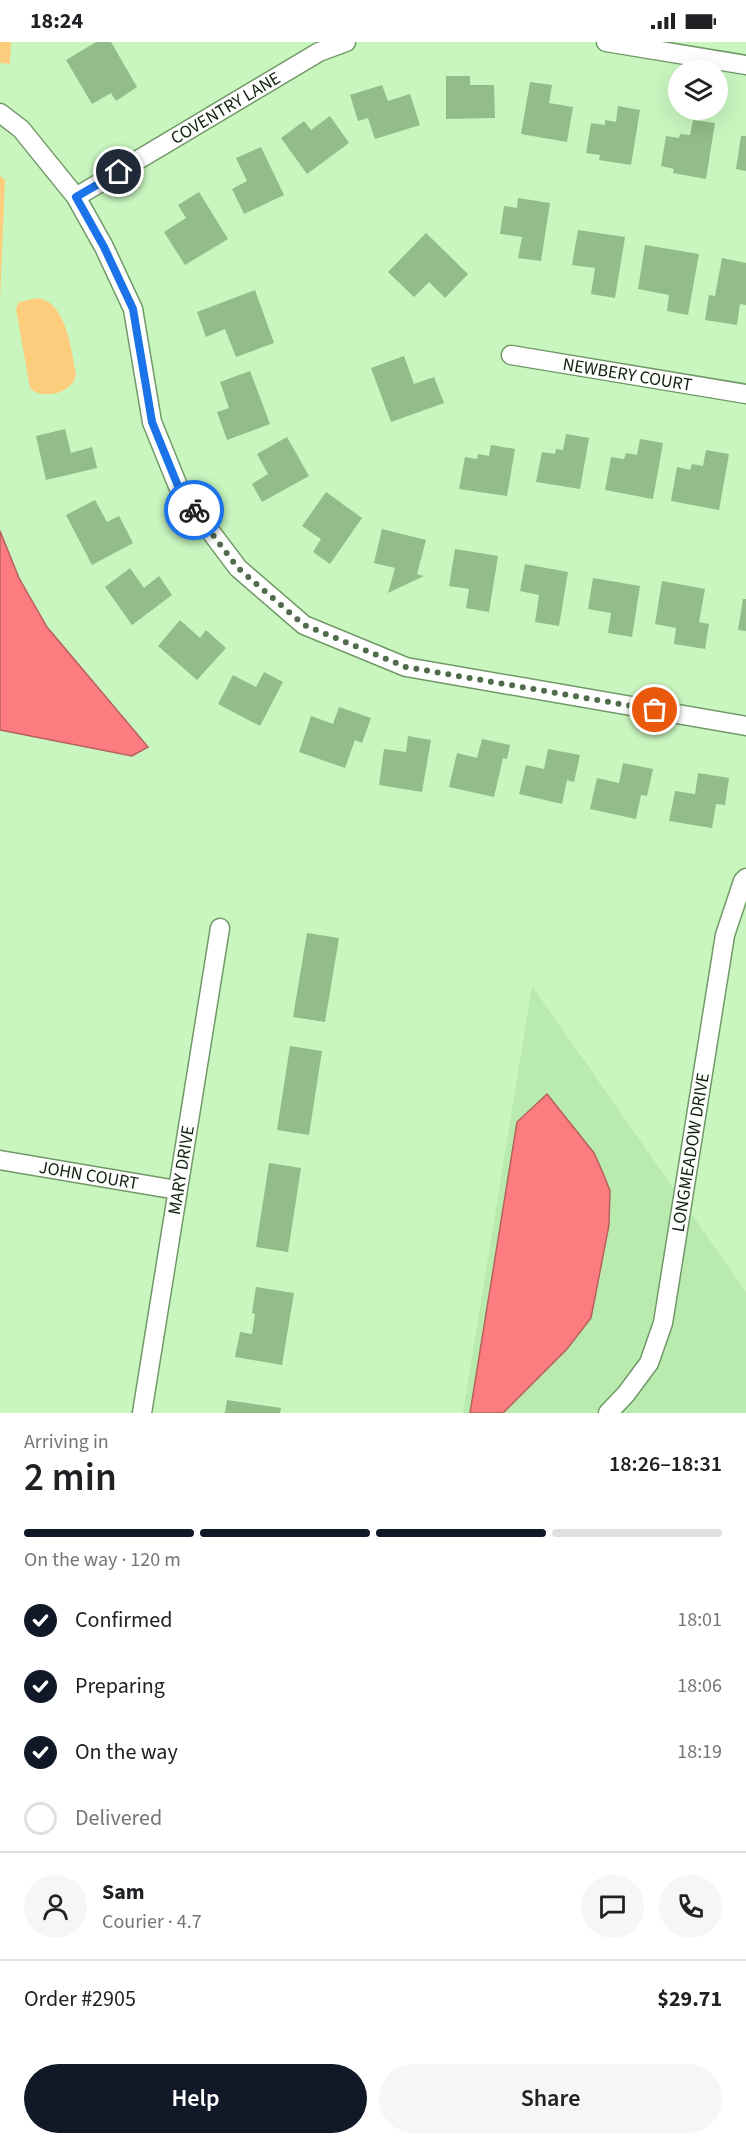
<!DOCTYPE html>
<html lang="en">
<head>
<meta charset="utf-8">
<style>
	:root { --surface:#fff; --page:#f6f6f6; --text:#202124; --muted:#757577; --line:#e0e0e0; --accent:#111827 }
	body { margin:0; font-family:"Source Sans 3",sans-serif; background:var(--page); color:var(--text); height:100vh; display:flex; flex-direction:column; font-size:22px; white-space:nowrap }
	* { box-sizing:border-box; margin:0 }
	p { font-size:20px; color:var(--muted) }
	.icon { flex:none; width:33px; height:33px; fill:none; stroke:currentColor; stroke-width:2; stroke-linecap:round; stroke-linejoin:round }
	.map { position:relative; height:1371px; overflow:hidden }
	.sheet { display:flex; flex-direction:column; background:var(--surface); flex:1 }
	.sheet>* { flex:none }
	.buttons { position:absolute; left:668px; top:18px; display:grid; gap:12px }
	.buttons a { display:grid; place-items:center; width:60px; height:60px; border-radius:50%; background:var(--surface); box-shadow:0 6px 24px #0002; font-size:30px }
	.pin { position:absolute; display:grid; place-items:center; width:51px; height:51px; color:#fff; margin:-26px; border:3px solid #fff; border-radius:50%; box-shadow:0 2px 6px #0007 }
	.courier { position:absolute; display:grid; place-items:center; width:60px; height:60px; margin:-30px; border:4px solid #1a73e8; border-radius:50%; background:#fff; color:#222; box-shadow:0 2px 8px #0007 }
	.summary em { font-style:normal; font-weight:600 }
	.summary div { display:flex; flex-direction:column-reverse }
	.summary { display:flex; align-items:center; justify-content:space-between; height:102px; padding:0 24px }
	h1 { font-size:39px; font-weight:600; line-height:45px }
	.bar { display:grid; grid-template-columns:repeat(4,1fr); gap:9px 6px; align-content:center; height:72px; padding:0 24px }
	.bar i { height:8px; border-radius:4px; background:var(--line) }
	.bar .on { background:var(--accent) }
	.bar p { grid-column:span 4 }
	.line { display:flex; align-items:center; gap:15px; padding:0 24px; border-top:2px solid var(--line) }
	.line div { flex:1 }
	.round { display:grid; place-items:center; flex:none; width:63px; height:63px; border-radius:32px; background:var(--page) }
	ol { padding:0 24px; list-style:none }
	li { display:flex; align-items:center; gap:18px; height:66px }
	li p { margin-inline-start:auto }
	li .icon { padding:6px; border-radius:50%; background:var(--accent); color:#fff; stroke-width:4 }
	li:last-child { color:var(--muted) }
	li i { width:33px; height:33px; border:3px solid var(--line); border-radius:50% }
	.action { display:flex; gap:12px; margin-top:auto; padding:12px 24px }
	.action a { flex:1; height:69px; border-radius:36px; background:var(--accent); color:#fff; font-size:24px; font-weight:600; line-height:69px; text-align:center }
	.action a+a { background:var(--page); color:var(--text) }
	.status { display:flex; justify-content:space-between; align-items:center; height:42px; padding:0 30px; background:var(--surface); direction:ltr }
	.status svg { height:16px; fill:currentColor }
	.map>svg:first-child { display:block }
	.built { fill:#b9eaae }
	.green { fill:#fccd7d }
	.water { fill:#fc7c80; stroke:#b6615e; stroke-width:1.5 }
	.building { fill:#92bc88 }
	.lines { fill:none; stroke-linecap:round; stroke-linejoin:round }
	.minor-casing { stroke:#719967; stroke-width:21 }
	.minor { stroke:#fff; stroke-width:18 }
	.done { stroke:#516c4c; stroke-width:6; stroke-dasharray:0 10.8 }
	.route { stroke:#1a73e8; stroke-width:8 }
	.labels { text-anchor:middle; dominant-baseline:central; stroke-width:4.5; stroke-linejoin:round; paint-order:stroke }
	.street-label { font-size:18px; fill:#11210e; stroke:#e3fddd }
</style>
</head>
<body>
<div class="status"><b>18:24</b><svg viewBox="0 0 49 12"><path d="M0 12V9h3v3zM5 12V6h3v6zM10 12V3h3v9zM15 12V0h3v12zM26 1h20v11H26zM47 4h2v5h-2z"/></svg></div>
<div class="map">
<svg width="746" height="1371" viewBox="0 0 746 1371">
	<rect width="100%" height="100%" fill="#c9f6bf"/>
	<!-- built -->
	<polygon class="built" points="532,944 746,1250 746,1371 463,1371"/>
	<!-- green -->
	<g class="green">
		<polygon points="0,0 11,0 10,22 0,21"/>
		<polygon points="0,134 5,138 0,258"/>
		<path d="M38,256C67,261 71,308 76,332C74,351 42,359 30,346L16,267L19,260Z"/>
	</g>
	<!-- water -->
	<g class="water">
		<polygon points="0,489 19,536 47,585 148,705 132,714 0,688"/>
		<polygon points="547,1052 594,1111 603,1131 610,1149 609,1183 591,1276 567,1307 503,1371 470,1371 517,1080"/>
	</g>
	<!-- building -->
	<g class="building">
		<polygon points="96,0 111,0 137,45 116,59 111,51 92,62 66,18"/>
		<polygon points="446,34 470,34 470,43 494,43 495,76 446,77"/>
		<polygon points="530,40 552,43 549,61 573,65 567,100 521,92"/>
		<polygon points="382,43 388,59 410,52 420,83 375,97 368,76 358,79 350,53"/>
		<polygon points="618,64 640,68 631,123 599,118 600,113 586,111 591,81 605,83 605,78 616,80"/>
		<polygon points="330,74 349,101 307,132 281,96 304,79 311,88"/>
		<polygon points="693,78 715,81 706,137 673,131 674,127 661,124 666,94 679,96 680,92 690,93"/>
		<polygon points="741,94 746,94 746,129 736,127"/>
		<polygon points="261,105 284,153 244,172 232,147 247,139 236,116"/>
		<polygon points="199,150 228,197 185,223 164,190 186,176 178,163"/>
		<polygon points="518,156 550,161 541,219 518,216 522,195 500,192 504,164 517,166"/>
		<polygon points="578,188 625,195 615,256 591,252 595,226 572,223"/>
		<polygon points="426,191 468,232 445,256 429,240 414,255 388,230"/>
		<polygon points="645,203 699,212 688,273 667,269 669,253 638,247"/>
		<polygon points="722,216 746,221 746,263 740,262 737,283 705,278 709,253 715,254"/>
		<polygon points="255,248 274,301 236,315 225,287 206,295 197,270"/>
		<polygon points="404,314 414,342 434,335 444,361 391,380 371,326"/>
		<polygon points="250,329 270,382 227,398 217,370 229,366 220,340"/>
		<polygon points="65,387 71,411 92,405 97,426 46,438 36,394"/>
		<polygon points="566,392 589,396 580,447 536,440 542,410 555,412 556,407 563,408"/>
		<polygon points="287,395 309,434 262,460 252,442 268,432 257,412"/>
		<polygon points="640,397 663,401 653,457 605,448 611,415 624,417 626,411 637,413"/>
		<polygon points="491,403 515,407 507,454 459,447 465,415 477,417 478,412 489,414"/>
		<polygon points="706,408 729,412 719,468 671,459 677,425 690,428 692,422 703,424"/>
		<polygon points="326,450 362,476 330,522 313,510 321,497 302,484"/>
		<polygon points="95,458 107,480 119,474 133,501 92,523 66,473"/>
		<polygon points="382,487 426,498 417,532 424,534 388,551 395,526 374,521"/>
		<polygon points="455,507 498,514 489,570 466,566 469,547 449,544"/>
		<polygon points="525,522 568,530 559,584 535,580 539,553 520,549"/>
		<polygon points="130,526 144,546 159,534 172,553 132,583 105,545"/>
		<polygon points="593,536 640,544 632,595 608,591 611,571 588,567"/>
		<polygon points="662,539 705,547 699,580 709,582 705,607 674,602 676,586 655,582"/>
		<polygon points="743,557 746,557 746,589 738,588"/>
		<polygon points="180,578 200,596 206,588 226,606 197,638 158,604"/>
		<polygon points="264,630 283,640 260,684 218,662 233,633 256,645"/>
		<polygon points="339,665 371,676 362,701 355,698 345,726 299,710 311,674 333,682"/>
		<polygon points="408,694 431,698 422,750 379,743 384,707 406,710"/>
		<polygon points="482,697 510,703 507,717 503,716 494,755 449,745 457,711 477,716"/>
		<polygon points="548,707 580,713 574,740 567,738 562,762 519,752 526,723 544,727"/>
		<polygon points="623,721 653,727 647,754 641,753 636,777 590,767 597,736 619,741"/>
		<polygon points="698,731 729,736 725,763 716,762 712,786 669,779 675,749 695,752"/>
		<polygon points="307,891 339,896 325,980 293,975"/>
		<polygon points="290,1004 322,1009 309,1093 277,1088"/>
		<polygon points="269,1121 301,1126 288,1210 256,1205"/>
		<polygon points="256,1245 294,1251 282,1323 235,1315 240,1290 252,1292 255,1272 252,1271"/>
		<polygon points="227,1358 281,1366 280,1371 225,1371"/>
	</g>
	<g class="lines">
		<!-- minor casing -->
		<g class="minor-casing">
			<g id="minor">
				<polyline points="606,0 746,23"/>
				<polyline points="0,71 21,87 76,155 104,205 133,267 152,380 180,449 238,526 304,583 406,625 746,684"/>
				<path id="s1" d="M76,155L319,10L346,0"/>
				<path id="s2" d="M511,313L746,352"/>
				<path id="s3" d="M0,1118L177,1148"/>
				<path id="s4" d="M142,1371L220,886"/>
				<path id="s5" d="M608,1371L626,1352L649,1321L663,1281L725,893L743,839L746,836"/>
			</g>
		</g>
		<!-- minor -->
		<use href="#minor" class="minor"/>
	</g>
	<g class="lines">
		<!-- done -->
		<polyline class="done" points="194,468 238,526 304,583 406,625 655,668"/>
		<!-- route -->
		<polyline class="route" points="119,130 76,155 104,205 133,267 152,380 180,449 194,468"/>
	</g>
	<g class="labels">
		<!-- street labels -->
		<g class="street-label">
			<text stroke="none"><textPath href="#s1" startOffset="174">COVENTRY LANE</textPath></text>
			<text stroke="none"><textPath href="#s2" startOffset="118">NEWBERY COURT</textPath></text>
			<text stroke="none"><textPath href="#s5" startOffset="280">LONGMEADOW DRIVE</textPath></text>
			<text stroke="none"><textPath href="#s4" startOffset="246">MARY DRIVE</textPath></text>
			<text stroke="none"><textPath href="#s3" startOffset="90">JOHN COURT</textPath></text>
		</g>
	</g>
</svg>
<div class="buttons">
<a><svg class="icon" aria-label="layers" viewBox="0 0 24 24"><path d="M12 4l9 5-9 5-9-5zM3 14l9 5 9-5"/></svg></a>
</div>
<div class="pin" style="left:655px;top:668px;background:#ea580c"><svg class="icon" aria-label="bag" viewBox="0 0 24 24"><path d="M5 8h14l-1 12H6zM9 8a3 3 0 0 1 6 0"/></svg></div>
<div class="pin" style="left:119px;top:130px;background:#1f2937"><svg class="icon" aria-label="home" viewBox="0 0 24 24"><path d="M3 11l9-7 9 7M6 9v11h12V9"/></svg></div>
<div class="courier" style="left:194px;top:468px"><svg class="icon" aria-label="bike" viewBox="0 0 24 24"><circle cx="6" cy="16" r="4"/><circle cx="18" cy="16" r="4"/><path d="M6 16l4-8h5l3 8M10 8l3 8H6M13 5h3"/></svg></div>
</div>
<section class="sheet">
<div class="summary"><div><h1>2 min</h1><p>Arriving in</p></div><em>18:26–18:31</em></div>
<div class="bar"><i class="on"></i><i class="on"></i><i class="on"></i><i></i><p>On the way · 120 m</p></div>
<ol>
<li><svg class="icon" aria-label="check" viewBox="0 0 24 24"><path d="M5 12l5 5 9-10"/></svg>Confirmed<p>18:01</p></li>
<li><svg class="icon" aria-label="check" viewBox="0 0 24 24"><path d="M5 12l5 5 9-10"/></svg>Preparing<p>18:06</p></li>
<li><svg class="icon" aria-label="check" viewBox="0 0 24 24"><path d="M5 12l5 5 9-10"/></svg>On the way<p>18:19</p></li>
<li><i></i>Delivered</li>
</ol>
<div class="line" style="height:108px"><a class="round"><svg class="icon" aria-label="person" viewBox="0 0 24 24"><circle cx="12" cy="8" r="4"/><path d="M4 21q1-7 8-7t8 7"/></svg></a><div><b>Sam</b><p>Courier · 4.7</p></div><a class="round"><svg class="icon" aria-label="chat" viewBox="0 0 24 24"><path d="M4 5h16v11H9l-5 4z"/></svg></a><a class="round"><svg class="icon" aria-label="phone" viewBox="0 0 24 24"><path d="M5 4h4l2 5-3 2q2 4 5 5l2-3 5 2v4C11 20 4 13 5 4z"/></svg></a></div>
<div class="line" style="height:78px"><div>Order #2905</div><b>$29.71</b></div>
<div class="action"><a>Help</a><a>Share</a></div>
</section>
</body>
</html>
